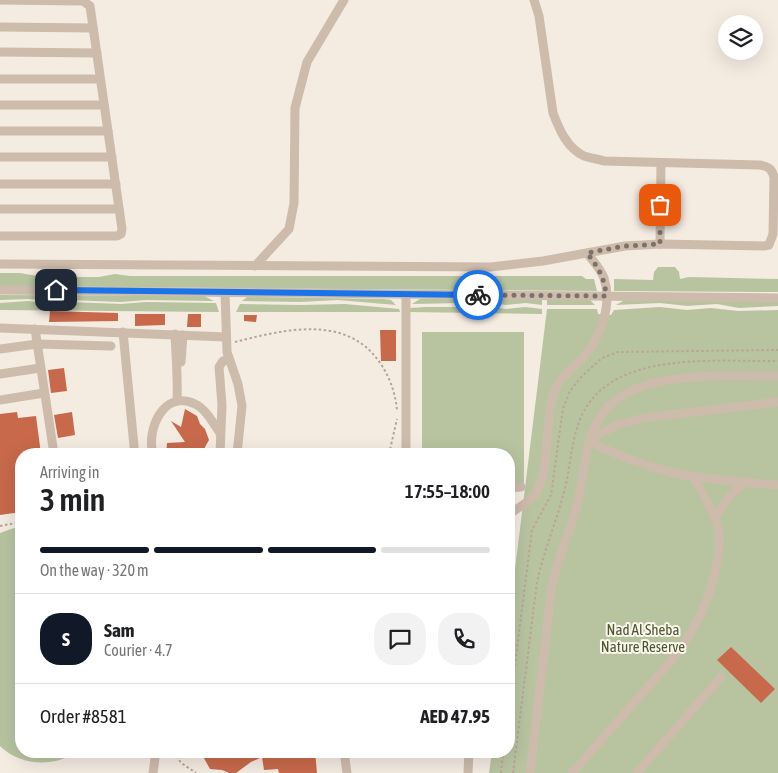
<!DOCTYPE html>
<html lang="en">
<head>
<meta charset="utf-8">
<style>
	:root { --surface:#fff; --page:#f2f2f2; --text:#202124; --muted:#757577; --line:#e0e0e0; --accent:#111827 }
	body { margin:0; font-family:"Asap Condensed",sans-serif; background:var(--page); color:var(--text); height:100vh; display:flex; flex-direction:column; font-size:19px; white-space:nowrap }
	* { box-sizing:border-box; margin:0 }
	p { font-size:16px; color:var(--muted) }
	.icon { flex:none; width:28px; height:28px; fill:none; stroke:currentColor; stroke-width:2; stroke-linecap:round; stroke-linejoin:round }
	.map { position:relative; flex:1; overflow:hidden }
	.panel { position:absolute; left:15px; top:448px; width:500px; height:310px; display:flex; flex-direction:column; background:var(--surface); border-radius:20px; box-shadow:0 5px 20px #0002 }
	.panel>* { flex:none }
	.fabs { position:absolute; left:718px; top:15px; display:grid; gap:10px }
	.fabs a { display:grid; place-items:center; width:45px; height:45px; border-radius:50%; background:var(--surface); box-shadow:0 5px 20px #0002; font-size:25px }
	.pin { position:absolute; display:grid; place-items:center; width:42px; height:42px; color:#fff; margin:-21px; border-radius:10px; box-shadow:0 2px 8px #0006 }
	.courier { position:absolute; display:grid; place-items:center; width:50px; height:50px; margin:-25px; border:4px solid #1a73e8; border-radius:50%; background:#fff; color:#222; box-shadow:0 1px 6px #0007 }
	.overview em { font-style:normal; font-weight:600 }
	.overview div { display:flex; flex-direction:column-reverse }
	.overview { display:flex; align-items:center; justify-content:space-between; height:85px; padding:0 25px }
	h1 { font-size:32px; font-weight:600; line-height:38px }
	.bar { display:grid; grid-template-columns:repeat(4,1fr); gap:8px 5px; align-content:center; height:60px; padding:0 25px }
	.bar i { height:6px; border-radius:4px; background:var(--line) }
	.bar .selected { background:var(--accent) }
	.bar p { grid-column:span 4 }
	.line { display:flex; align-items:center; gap:12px; padding:0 25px; border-top:1px solid var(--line) }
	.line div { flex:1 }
	.round { display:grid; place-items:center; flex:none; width:52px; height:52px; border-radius:20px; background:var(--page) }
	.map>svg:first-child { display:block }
	.green { fill:#b8c4a0 }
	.building { fill:#c8694b }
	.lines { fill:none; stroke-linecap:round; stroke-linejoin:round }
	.path { stroke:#b9a596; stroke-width:2; stroke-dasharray:2.5 2.5; stroke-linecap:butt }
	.minor { stroke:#cdbbac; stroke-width:9 }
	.done { stroke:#7c716b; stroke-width:5; stroke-dasharray:0 9 }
	.route { stroke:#1a73e8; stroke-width:6 }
	.labels { text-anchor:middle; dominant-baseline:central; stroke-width:4; stroke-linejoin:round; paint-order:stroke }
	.park-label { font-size:15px; fill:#4a5a2e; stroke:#fbf5ee }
</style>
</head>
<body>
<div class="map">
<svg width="778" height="773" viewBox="0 0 778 773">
	<rect width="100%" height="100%" fill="#f4ebe1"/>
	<!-- green -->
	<g class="green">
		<polygon points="658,267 675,267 679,272 680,279 689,277 778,279 778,292 614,291 614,279 653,280 654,272"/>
		<polygon points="0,273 20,273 43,277 99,277 115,274 130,276 582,276 586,279 594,279 597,291 0,286"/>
		<polygon points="0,295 204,296 214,301 146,300 121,302 68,300 49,301 29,299 0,300"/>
		<polygon points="247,297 383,299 391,300 396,305 338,300 300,302 242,301"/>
		<polygon points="420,299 542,299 542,305 526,303 506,305 492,303 476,305 461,303 412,304"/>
		<polygon points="547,299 589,299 595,305 547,305"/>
		<polygon points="625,300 778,302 778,306 739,308 717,304 687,306 660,303 616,305"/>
		<polygon points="28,301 49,304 68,302 121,304 146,302 216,303 219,312 0,310 0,303"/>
		<polygon points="240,304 300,305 345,304 399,309 400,312 236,312"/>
		<polygon points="426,307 461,307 476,309 492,307 506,309 525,307 542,309 542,314 410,312 410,308"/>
		<polygon points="660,307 687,310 711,308 738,311 778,310 778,773 489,773 492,751 509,751 509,618 547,309 597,309 598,314 611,315 614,310"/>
		<polygon points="422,332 524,332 524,484 509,484 509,454 422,454"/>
		<path d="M14,528H21V751H77C55,768 20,766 0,746V533Z"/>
	</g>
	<!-- building -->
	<g class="building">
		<polygon points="50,311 118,313 118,321 49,322"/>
		<polygon points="135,314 165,314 165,325 135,326"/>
		<polygon points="188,314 201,314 201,327 187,327"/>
		<polygon points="244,315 257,315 256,322 244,321"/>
		<polygon points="380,330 396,330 396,361 381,361"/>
		<polygon points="64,368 67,391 51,393 48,370"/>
		<polygon points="185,409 197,416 200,424 205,429 209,440 205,447 204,454 166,454 167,443 185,442 171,421 181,427"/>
		<polygon points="17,412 18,418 36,416 41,454 21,454 21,512 0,515 0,414"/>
		<polygon points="72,412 75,435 58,438 54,415"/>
		<polygon points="731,647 775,689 761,703 717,660"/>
		<polygon points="200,751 315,751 317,773 279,773 278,769 264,770 262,757 251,762 236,773 229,773 222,770 210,769"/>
	</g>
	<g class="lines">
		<!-- path -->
		<g class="path">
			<path d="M235,342C282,330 344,314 378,360C389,375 395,391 397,410"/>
			<polyline points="389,454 397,419"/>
			<polyline points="0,526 21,522"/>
			<polyline points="509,711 532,530 551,495 563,408 570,391 582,376 602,358 618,352 778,350"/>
			<path d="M175,751C178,764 187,766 196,773"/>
			<polyline points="501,773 503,751"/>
			<path d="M513,773L537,582C544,550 557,520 565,488C571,464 571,440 581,417C611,349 717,362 778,361"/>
		</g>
		<!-- minor -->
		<g class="minor">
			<polyline points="0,0 83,1 90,6 122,229 121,234 117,236 0,236"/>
			<polyline points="0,27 93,28"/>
			<polyline points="0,52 97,53"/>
			<polyline points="0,79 100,79"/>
			<polyline points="0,105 104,105"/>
			<polyline points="0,131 108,131"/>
			<polyline points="0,157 112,157"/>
			<polyline points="0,184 116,184"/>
			<polyline points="0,209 119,209"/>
			<polyline points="660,244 661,163"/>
			<path d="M0,264L491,267L543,261L625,246L660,244L764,246L769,245L773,234L774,177C772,169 768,166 759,165L604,161C598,159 590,158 584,156C567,148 559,129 553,113L539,16L534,0"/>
			<polyline points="255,266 289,229 294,203 295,108 307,62 344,0"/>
			<polyline points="0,290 778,298"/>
			<polyline points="225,292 227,352 238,384 242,406 237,454"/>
			<polyline points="406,295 406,454"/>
			<polyline points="0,328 226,337"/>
			<polyline points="35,329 54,454"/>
			<polyline points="123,332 134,446 134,454"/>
			<path d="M175,334C176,357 178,379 177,401"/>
			<polyline points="0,349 37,344 111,346"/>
			<polyline points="181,362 183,335"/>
			<polyline points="0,374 40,368"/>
			<polyline points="0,400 44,393"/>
			<polyline points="590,439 617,425 643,418 778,402"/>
			<path d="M589,442C617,454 644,466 674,473C708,480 743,482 778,485"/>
			<path d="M153,454C146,429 164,389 195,404C206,409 213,423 220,433"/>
			<polyline points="220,454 222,405 219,367 223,361 228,360"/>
			<polyline points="509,488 521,487"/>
			<path d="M509,515C517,507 528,504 535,494C552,471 543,419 555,390C560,377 572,369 582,359C600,338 613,306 604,278C600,268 593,261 587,253"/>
			<path d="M715,519C723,503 732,492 746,482"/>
			<polyline points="344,751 347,773"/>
			<polyline points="153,773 156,751"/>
			<polyline points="468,773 469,751"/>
			<path d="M530,773L552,585C558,558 570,532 577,505C584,479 584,448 596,424C624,366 724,377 778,376"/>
			<path d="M572,773L671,661C695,631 711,599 717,562C719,550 721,539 718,527C714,510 701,492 693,476"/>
			<polyline points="637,773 721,677"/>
		</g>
	</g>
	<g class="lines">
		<!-- done -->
		<path class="done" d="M478,295L606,296C605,278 598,267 587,253L625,246L660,244V205"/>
		<!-- route -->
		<polyline class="route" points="56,290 478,295"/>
	</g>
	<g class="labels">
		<!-- park labels -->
		<g class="park-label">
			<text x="643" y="629">Nad Al Sheba<tspan x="643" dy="17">Nature Reserve</tspan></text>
		</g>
	</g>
</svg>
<div class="fabs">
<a><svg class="icon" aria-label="layers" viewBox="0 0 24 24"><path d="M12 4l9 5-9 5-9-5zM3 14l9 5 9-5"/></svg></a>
</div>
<div class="pin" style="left:660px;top:205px;background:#ea580c"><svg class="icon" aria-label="bag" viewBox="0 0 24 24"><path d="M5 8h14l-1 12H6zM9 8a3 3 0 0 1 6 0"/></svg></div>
<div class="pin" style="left:56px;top:290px;background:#1f2937"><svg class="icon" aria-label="home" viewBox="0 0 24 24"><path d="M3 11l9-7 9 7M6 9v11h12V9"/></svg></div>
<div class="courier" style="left:478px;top:295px"><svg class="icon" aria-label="bike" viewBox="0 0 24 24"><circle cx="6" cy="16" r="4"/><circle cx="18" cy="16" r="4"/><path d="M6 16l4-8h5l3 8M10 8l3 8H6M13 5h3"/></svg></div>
<section class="panel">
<div class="overview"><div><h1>3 min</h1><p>Arriving in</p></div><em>17:55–18:00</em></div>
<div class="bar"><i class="selected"></i><i class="selected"></i><i class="selected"></i><i></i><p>On the way · 320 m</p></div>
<div class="line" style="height:90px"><b class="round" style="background:var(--accent);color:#fff">S</b><div><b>Sam</b><p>Courier · 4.7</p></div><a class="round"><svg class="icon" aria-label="chat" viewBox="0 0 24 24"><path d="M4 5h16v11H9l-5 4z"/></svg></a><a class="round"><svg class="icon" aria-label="phone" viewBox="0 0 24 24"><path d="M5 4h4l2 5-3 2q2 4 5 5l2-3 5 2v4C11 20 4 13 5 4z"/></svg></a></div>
<div class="line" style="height:65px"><div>Order #8581</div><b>AED 47.95</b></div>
</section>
</div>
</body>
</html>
